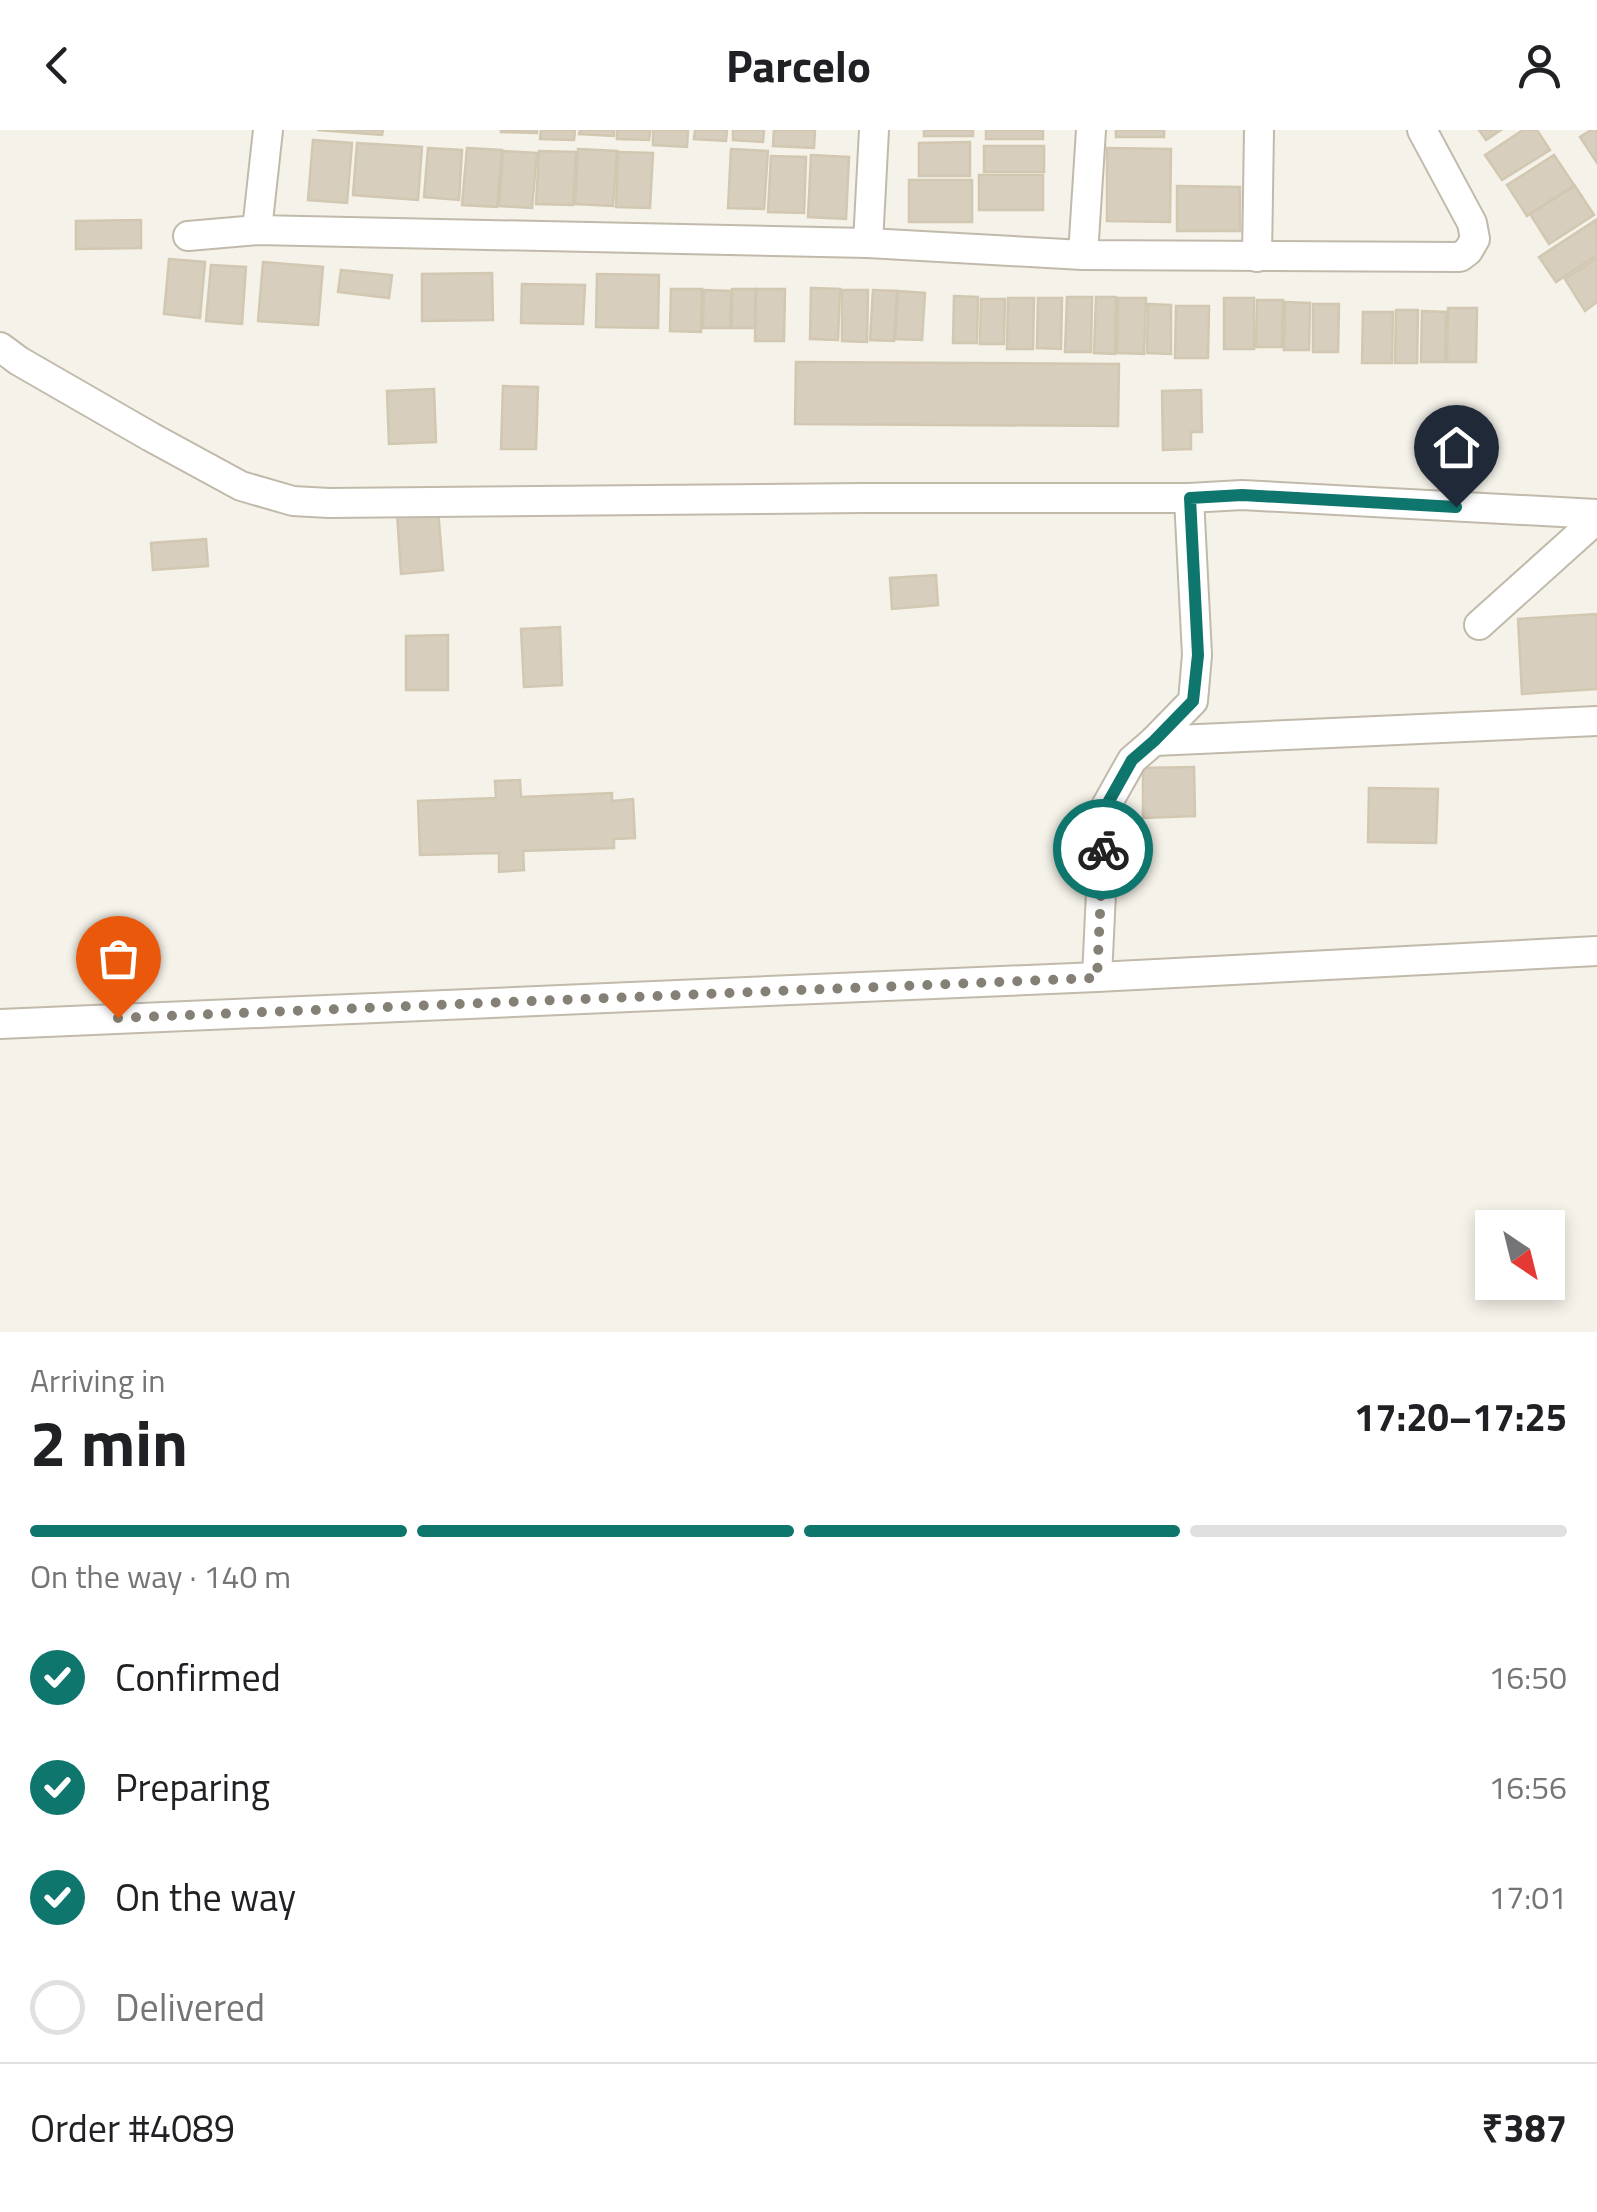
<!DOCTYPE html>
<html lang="en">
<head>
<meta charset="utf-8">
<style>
	:root { --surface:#fff; --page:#f2f2f2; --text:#202124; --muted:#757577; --line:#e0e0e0; --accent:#0f766e }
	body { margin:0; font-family:"Titillium Web",sans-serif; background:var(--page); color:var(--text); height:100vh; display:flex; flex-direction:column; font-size:38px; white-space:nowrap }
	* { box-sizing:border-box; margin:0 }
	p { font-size:32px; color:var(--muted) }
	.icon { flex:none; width:55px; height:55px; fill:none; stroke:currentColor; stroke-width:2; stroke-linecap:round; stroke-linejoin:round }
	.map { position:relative; height:1202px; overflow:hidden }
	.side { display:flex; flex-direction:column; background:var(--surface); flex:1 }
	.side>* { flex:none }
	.needle { width:65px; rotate:145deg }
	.controls { position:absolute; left:1475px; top:1080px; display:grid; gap:20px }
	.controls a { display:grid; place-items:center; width:90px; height:90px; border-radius:0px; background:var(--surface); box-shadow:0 5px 15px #0003; font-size:50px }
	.pin { position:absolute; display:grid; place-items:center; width:85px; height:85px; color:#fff; margin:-102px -42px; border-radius:50% 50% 50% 0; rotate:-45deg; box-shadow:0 0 10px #0007 }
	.pin .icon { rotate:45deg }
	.courier { position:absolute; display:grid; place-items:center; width:100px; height:100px; margin:-50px; border:8px solid #0f766e; border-radius:50%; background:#fff; color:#222; box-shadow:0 2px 12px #0007 }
	.summary em { font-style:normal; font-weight:700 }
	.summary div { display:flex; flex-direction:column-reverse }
	.summary { display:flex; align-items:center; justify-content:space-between; height:170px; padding:0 30px }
	h1 { font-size:65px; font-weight:700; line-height:75px }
	.bar { display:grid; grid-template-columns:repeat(4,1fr); gap:15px 10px; align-content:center; height:120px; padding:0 30px }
	.bar i { height:12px; border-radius:8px; background:var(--line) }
	.bar .active { background:var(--accent) }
	.bar p { grid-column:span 4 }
	.line { display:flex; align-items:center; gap:25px; padding:0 30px; border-top:2px solid var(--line) }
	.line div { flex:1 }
	ol { padding:0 30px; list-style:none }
	li { display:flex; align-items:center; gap:30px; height:110px }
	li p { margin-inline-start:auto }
	li .icon { padding:10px; border-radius:50%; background:var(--accent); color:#fff; stroke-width:4 }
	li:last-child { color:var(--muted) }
	li i { width:55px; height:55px; border:5px solid var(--line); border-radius:50% }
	header { display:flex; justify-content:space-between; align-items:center; height:130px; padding:0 30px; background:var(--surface); font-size:45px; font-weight:700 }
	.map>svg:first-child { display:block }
	.building { fill:#d7cebe; stroke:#d2c7b1; stroke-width:2.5 }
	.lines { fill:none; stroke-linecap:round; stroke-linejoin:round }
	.street-casing { stroke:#c1baab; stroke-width:32 }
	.street { stroke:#fff; stroke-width:28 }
	.done { stroke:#858075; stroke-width:10; stroke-dasharray:0 18 }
	.route { stroke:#0f766e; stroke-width:12 }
</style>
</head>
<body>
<header><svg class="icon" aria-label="back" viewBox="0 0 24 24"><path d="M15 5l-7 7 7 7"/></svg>Parcelo<svg class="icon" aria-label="person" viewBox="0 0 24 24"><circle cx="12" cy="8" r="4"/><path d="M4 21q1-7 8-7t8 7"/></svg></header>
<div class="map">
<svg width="1597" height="1202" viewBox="0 0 1597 1202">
	<rect width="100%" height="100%" fill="#f5f2e9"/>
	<!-- building -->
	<g class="building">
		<polygon points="317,0 383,0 382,5"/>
		<polygon points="501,0 537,0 537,3 501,2"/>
		<polygon points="541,0 575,0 574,10 540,9"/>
		<polygon points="580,0 614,0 614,6 579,4"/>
		<polygon points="617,0 650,0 649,10 617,9"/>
		<polygon points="653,0 688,0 687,17 653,15"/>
		<polygon points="695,0 727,0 726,11 694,9"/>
		<polygon points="733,0 764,0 763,12 733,10"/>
		<polygon points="774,0 815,0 814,18 773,16"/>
		<rect x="924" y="0" width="49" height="6"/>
		<rect x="986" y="0" width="57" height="9"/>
		<rect x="1116" y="0" width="48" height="7"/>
		<polygon points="1479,0 1501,0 1486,10"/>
		<polygon points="1523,0 1537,0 1550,20 1502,50 1485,25"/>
		<polygon points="1591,0 1597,0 1597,33 1580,7"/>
		<polygon points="313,10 352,13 347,73 308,70"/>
		<polygon points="970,12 970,46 919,46 919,13"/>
		<polygon points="357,13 422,17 418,70 353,65"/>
		<rect x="984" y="16" width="60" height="26"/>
		<polygon points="428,18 462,20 459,70 424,67"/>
		<polygon points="467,18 502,20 497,77 462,75"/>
		<polygon points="1107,18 1171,19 1170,92 1107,91"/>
		<polygon points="578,19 617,21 613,76 575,74"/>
		<polygon points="731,19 768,21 764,79 728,78"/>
		<polygon points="503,21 537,23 532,78 499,76"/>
		<polygon points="539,21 576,22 573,75 536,74"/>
		<polygon points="618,22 653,23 650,78 616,77"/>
		<polygon points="811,25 849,27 846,89 808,87"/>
		<polygon points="1554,25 1574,55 1527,86 1507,55"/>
		<polygon points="771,26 806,27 804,83 768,82"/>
		<rect x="979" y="45" width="64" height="35"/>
		<rect x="909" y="50" width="63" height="42"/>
		<polygon points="1177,56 1240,57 1240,101 1177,101"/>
		<polygon points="1575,56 1594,85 1549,114 1530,84"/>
		<polygon points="141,90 141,118 76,119 76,91"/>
		<polygon points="1596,90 1597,125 1556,152 1539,127"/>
		<polygon points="1597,128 1597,172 1585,181 1565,149"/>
		<polygon points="169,129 205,132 200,188 164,184"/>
		<polygon points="263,132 323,137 318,195 258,191"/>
		<polygon points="211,135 246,137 242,194 206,191"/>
		<polygon points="341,140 392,145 389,168 338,162"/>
		<polygon points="492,143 493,190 422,191 422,144"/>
		<polygon points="597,144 659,145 658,198 596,197"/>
		<polygon points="522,154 585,155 583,194 521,193"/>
		<polygon points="811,158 840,159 838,210 810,209"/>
		<polygon points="671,159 702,159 701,202 670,201"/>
		<polygon points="732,159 756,159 755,198 732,198"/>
		<polygon points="756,159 785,159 784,211 755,211"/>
		<polygon points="704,160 731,161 730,198 703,198"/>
		<polygon points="842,160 868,160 867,212 842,211"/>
		<polygon points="873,160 897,161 894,211 870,210"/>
		<polygon points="898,161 925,163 922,210 895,209"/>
		<polygon points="954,166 978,167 977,213 953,213"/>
		<polygon points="1067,167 1092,167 1091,222 1065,222"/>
		<polygon points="1096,167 1116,167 1115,224 1094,223"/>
		<polygon points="1008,168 1034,168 1033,219 1007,219"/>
		<polygon points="1038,168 1062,168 1061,219 1037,218"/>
		<polygon points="1118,168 1146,168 1144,224 1117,223"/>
		<rect x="1224" y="168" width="30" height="51"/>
		<polygon points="981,169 1005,169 1004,214 980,214"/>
		<polygon points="1257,170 1283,170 1282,217 1256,217"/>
		<polygon points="1285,172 1310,173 1309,220 1284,220"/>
		<polygon points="1148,174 1171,175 1171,224 1147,223"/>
		<polygon points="1313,174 1339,174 1338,222 1313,222"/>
		<polygon points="1176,176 1209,176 1208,228 1175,228"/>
		<polygon points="1448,178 1477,178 1476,232 1447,232"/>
		<polygon points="1396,180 1418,180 1417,233 1395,233"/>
		<polygon points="1422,181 1446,182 1445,232 1421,232"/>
		<polygon points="1363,182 1393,182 1392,233 1362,233"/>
		<polygon points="796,232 1119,234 1118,296 795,294"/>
		<polygon points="503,256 538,257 536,319 501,319"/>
		<polygon points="434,259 436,312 389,314 387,261"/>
		<polygon points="1201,260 1202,302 1191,302 1191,319 1163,320 1162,261"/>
		<polygon points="438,379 443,440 401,444 397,383"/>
		<polygon points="206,409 208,436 153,440 151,413"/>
		<polygon points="936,445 938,475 892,479 890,448"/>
		<polygon points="1597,484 1597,559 1522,564 1518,489"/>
		<polygon points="560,497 562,555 524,557 521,499"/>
		<polygon points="448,505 448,560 406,560 406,506"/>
		<polygon points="1194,637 1195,686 1143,688 1143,638"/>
		<polygon points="520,650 521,667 612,663 612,671 633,669 635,708 614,709 614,718 523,721 524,740 499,742 499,723 420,725 418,671 496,668 495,651"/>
		<polygon points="1369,658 1438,659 1436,713 1368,712"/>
	</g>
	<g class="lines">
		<!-- street casing -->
		<g class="street-casing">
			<g id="street">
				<polyline points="257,100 268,0"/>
				<polyline points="188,106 257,100 868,113 1083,125 1460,127 1468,121 1475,109 1472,93 1422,0"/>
				<polyline points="868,113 874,0"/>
				<polyline points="1083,125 1091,0"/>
				<polyline points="1257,127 1259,0"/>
				<polyline points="0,217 19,231 151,307 241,356 293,371 329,373 864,368 1189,368 1242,365 1597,384"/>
				<polyline points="1479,495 1597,389"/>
				<polyline points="1154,611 1597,591"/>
				<polyline points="1097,847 1105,678 1132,630 1154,611 1193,571 1197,525 1189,368"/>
				<polyline points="0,894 1097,847 1597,821"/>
			</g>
		</g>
		<!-- street -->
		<use href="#street" class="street"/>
	</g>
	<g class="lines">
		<!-- done -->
		<polyline class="done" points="118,888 1097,848 1103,719"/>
		<!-- route -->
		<polyline class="route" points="1103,719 1105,678 1132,630 1154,611 1193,571 1198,525 1190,368 1242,365 1456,377"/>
	</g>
</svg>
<div class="controls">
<a><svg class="needle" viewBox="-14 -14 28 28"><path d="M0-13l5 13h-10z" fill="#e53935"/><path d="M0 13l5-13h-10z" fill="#757577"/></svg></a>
</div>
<div class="pin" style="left:118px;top:888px;background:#ea580c"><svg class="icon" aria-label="bag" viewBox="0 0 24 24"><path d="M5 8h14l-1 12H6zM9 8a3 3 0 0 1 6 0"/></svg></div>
<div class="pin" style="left:1456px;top:377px;background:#1f2937"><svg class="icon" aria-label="home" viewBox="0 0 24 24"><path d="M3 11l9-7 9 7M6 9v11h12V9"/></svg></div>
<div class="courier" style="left:1103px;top:719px"><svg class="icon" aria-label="bike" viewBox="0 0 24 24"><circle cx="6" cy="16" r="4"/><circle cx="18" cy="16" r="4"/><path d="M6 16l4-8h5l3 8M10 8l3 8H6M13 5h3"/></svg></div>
</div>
<section class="side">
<div class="summary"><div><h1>2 min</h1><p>Arriving in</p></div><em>17:20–17:25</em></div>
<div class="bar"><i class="active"></i><i class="active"></i><i class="active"></i><i></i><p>On the way · 140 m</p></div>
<ol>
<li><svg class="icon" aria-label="check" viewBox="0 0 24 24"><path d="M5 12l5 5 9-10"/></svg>Confirmed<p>16:50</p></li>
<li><svg class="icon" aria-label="check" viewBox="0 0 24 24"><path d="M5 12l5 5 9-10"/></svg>Preparing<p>16:56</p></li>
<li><svg class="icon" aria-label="check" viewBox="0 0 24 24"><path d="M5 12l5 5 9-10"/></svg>On the way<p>17:01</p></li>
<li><i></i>Delivered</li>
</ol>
<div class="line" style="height:130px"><div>Order #4089</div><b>₹387</b></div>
</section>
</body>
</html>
